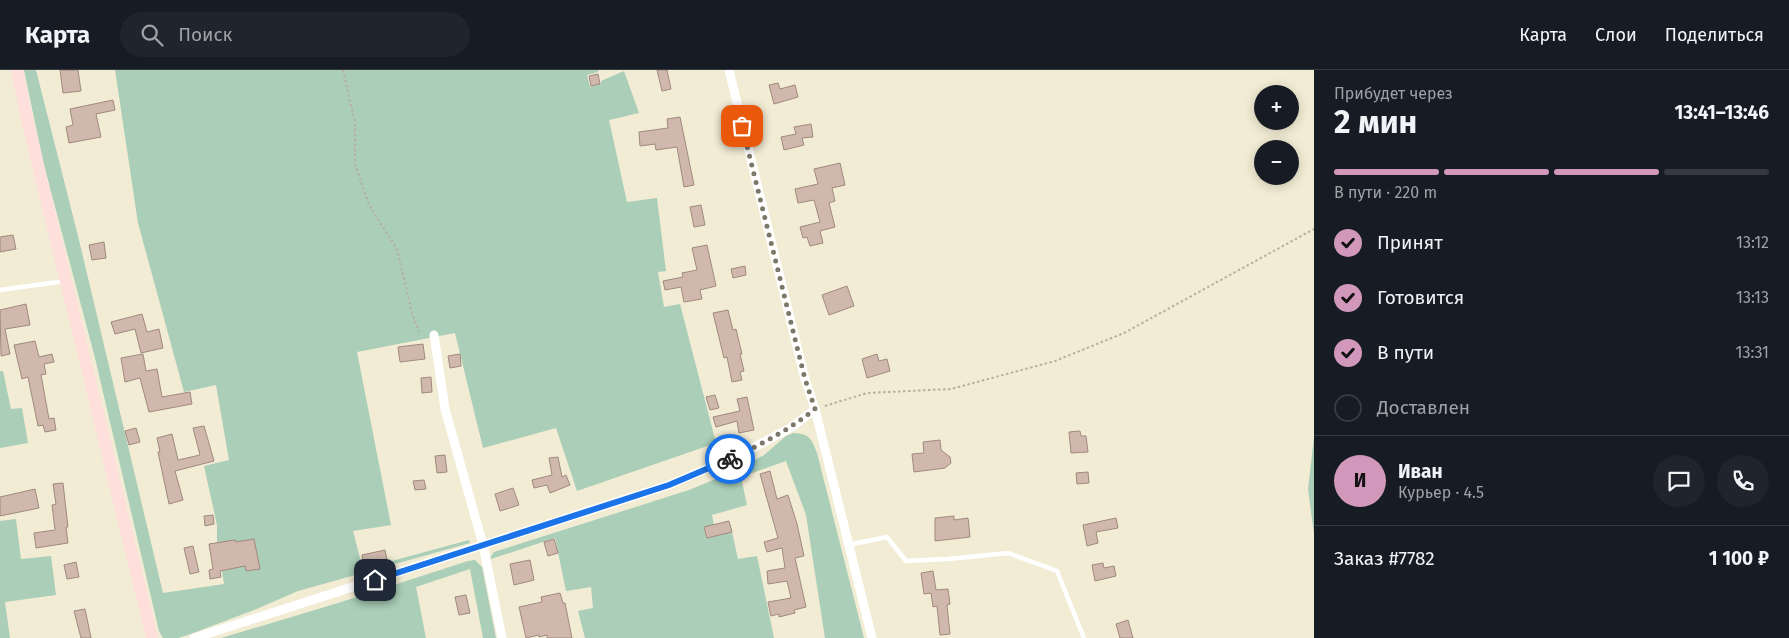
<!DOCTYPE html>
<html lang="ru">
<head>
<meta charset="utf-8">
<style>
	:root { --surface:#171b24; --page:#20242c; --text:#f1f3f6; --muted:#9ea1a6; --line:#363941; --accent:#d198bc }
	body { margin:0; font-family:"Fira Sans",sans-serif; background:var(--page); color:var(--text); height:100vh; display:flex; flex-direction:column; font-size:19px; white-space:nowrap }
	* { box-sizing:border-box; margin:0 }
	p { font-size:16px; color:var(--muted) }
	.icon { flex:none; width:28px; height:28px; fill:none; stroke:currentColor; stroke-width:2; stroke-linecap:round; stroke-linejoin:round }
	.map { position:relative; flex:1; overflow:hidden }
	.side { display:flex; flex-direction:column; background:var(--surface); width:475px }
	.side>* { flex:none }
	.tools { position:absolute; left:1254px; top:15px; display:grid; gap:10px }
	.tools a { display:grid; place-items:center; width:45px; height:45px; border-radius:50%; background:var(--surface); box-shadow:0 2px 12px #0003; font-size:25px }
	.pin { position:absolute; display:grid; place-items:center; width:42px; height:42px; color:#fff; margin:-21px; border-radius:10px; box-shadow:0 2px 8px #0006 }
	.courier { position:absolute; display:grid; place-items:center; width:50px; height:50px; margin:-25px; border:4px solid #1a73e8; border-radius:50%; background:#fff; color:#222; box-shadow:0 1px 6px #0007 }
	.head em { font-style:normal; font-weight:700 }
	.head div { display:flex; flex-direction:column-reverse }
	.head { display:flex; align-items:center; justify-content:space-between; height:85px; padding:0 20px }
	h1 { font-size:32px; font-weight:700; line-height:38px }
	.bar { display:grid; grid-template-columns:repeat(4,1fr); gap:8px 5px; align-content:center; height:60px; padding:0 20px }
	.bar i { height:6px; border-radius:4px; background:var(--line) }
	.bar .active { background:var(--accent) }
	.bar p { grid-column:span 4 }
	.line { display:flex; align-items:center; gap:12px; padding:0 20px; border-top:1px solid var(--line) }
	.line div { flex:1 }
	.round { display:grid; place-items:center; flex:none; width:52px; height:52px; border-radius:26px; background:var(--page) }
	ol { padding:0 20px; list-style:none }
	li { display:flex; align-items:center; gap:15px; height:55px }
	li p { margin-inline-start:auto }
	li .icon { padding:5px; border-radius:50%; background:var(--accent); color:#111; stroke-width:4 }
	li:last-child { color:var(--muted) }
	li i { width:28px; height:28px; border:2px solid var(--line); border-radius:50% }
	header { display:flex; align-items:center; gap:30px; box-sizing:border-box; height:70px; padding:0 25px; background:var(--surface); border-bottom:1px solid var(--line) }
	header strong { font-size:24px }
	nav { display:flex; gap:28px; margin-inline-start:auto; font-size:18px }
	.search { width:350px; height:45px; background:var(--page); display:flex; align-items:center; gap:12px; box-sizing:border-box; padding:0 18px; border-radius:28px; color:var(--muted); font-size:19px }
	main { display:flex; flex:1; min-height:0 }
	.map>svg:first-child { display:block }
	.green { fill:#aaceb7 }
	.building { fill:#d0b9ac; stroke:#a0897e }
	.lines { fill:none; stroke-linecap:round; stroke-linejoin:round }
	.path { stroke:#b6b19e; stroke-width:2; stroke-dasharray:2.5 2.5; stroke-linecap:butt }
	.lane { stroke:#fff; stroke-width:4.5 }
	.street { stroke:#fff; stroke-width:9 }
	.secondary { stroke:#ffdfdc; stroke-width:12 }
	.done { stroke:#7c7869; stroke-width:5; stroke-dasharray:0 9 }
	.route { stroke:#1a73e8; stroke-width:6 }
</style>
</head>
<body>
<header>
<strong>Карта</strong>
<div class="search"><svg class="icon" aria-label="search" viewBox="0 0 24 24"><circle cx="10" cy="10" r="6"/><path d="M15 15l6 6"/></svg>Поиск</div>
<nav><a>Карта</a><a>Слои</a><a>Поделиться</a></nav>
</header>
<main>
<div class="map">
<svg width="1314" height="568" viewBox="0 0 1314 568">
	<rect width="100%" height="100%" fill="#f2ecd4"/>
	<!-- green -->
	<g class="green">
		<polygon points="24,0 36,0 79,170 163,523 224,514 217,472 217,455 204,396 229,390 216,315 184,322 138,153 115,0 598,0 598,2 587,5 590,17 601,14 601,11 624,1 639,43 609,50 627,132 657,128 666,201 658,202 664,237 680,234 716,373 577,421 556,358 483,378 455,263 357,282 391,455 353,461 362,496 392,491 469,470 470,473 298,521 259,538 188,565 178,568 163,568 159,561 95,288 44,95"/>
		<polygon points="0,301 3,301 11,339 22,338 28,373 0,378"/>
		<path d="M793,363C810,364 811,368 817,383L864,568H825L806,445L786,391L741,407L747,435L712,445L714,455L704,458L707,468L732,462L738,489L757,486L774,568H585L578,541L593,538L591,517L566,521L555,468L491,489V486L494,482L689,420L733,402L764,385L786,366Z"/>
		<polygon points="1314,367 1314,464 1308,419"/>
		<polygon points="16,449 21,489 51,486 56,525 5,532 10,568 0,568 0,451"/>
		<polygon points="475,490 482,497 496,568 483,568 470,499 416,517 426,568 221,568 338,533 468,491"/>
	</g>
	<!-- building -->
	<g class="building">
		<polygon points="60,0 78,0 81,21 63,23"/>
		<polygon points="657,0 667,0 671,19 662,21"/>
		<polygon points="598,4 600,14 591,16 589,6"/>
		<polygon points="778,13 780,19 795,15 798,27 774,34 769,15"/>
		<polygon points="113,30 115,40 96,44 101,67 69,73 66,57 73,55 70,39"/>
		<polygon points="680,47 694,115 684,117 677,77 656,80 655,74 640,76 639,62 668,58 667,49"/>
		<polygon points="811,54 813,67 802,68 804,75 784,80 781,67 796,64 794,57"/>
		<polygon points="840,93 845,115 832,118 835,131 829,133 835,157 820,161 823,173 810,176 807,167 803,168 800,157 820,152 814,130 798,133 795,119 818,114 814,99"/>
		<polygon points="701,135 705,155 694,157 690,137"/>
		<polygon points="13,165 16,179 0,182 0,167"/>
		<polygon points="104,172 106,188 92,190 89,175"/>
		<polygon points="707,175 716,216 700,220 702,229 684,232 681,217 665,220 663,211 683,207 682,203 697,200 692,178"/>
		<polygon points="745,196 746,205 733,208 731,199"/>
		<polygon points="847,216 854,236 829,245 822,225"/>
		<polygon points="26,234 30,255 5,259 10,284 1,286 0,240"/>
		<polygon points="728,240 733,260 736,259 742,284 740,284 744,301 740,302 742,310 732,312 727,287 724,288 713,243"/>
		<polygon points="142,244 147,262 159,259 163,278 141,283 135,259 115,264 111,252"/>
		<polygon points="35,271 39,287 52,284 54,292 44,294 46,304 41,305 49,349 54,348 56,360 45,362 43,355 38,356 28,307 22,309 14,275"/>
		<polygon points="423,274 425,289 400,292 398,277"/>
		<polygon points="143,284 146,301 157,299 162,327 190,322 192,334 149,342 140,308 125,312 121,288"/>
		<polygon points="460,284 461,296 450,298 448,286"/>
		<polygon points="877,284 879,291 887,289 890,301 867,308 862,289"/>
		<polygon points="431,307 432,322 422,323 421,308"/>
		<polygon points="715,325 719,338 710,340 706,327"/>
		<polygon points="747,327 754,360 739,363 737,351 716,357 713,347 740,341 737,329"/>
		<polygon points="204,356 214,391 175,401 183,430 169,434 158,382 160,382 157,368 172,364 178,390 200,385 193,358"/>
		<polygon points="136,358 140,372 129,375 125,361"/>
		<polygon points="1080,361 1081,366 1086,366 1088,382 1071,383 1069,362"/>
		<polygon points="940,370 941,380 950,387 951,393 945,398 914,402 912,384 924,383 923,372"/>
		<polygon points="445,385 447,402 437,403 435,386"/>
		<polygon points="558,387 562,407 566,405 570,415 550,423 547,415 534,418 532,410 552,405 549,388"/>
		<polygon points="770,401 777,429 788,425 797,454 804,486 795,488 806,537 794,540 795,543 779,547 779,544 771,546 768,532 791,528 787,511 768,514 767,501 785,498 782,478 767,482 764,472 778,468 760,404"/>
		<polygon points="1088,402 1089,413 1077,414 1076,403"/>
		<polygon points="424,410 426,419 415,420 413,411"/>
		<polygon points="63,413 68,457 66,457 68,473 36,478 34,463 55,460 52,435 56,434 53,414"/>
		<polygon points="513,418 519,435 500,441 495,424"/>
		<polygon points="35,419 39,438 0,446 0,427"/>
		<polygon points="213,445 214,454 205,456 204,446"/>
		<polygon points="954,446 954,450 968,448 970,467 935,471 935,448"/>
		<polygon points="1116,448 1118,458 1096,462 1098,473 1087,476 1083,455"/>
		<polygon points="729,451 732,462 707,468 704,457"/>
		<polygon points="254,469 260,499 246,501 245,496 220,501 221,507 210,509 209,500 213,499 209,474 235,470 236,472"/>
		<polygon points="554,469 558,483 548,486 544,472"/>
		<polygon points="193,476 199,502 190,504 184,478"/>
		<polygon points="385,480 387,490 363,493 362,485"/>
		<polygon points="530,490 534,510 514,515 510,494"/>
		<polygon points="76,492 79,507 67,509 64,495"/>
		<polygon points="1103,493 1104,498 1114,496 1116,506 1095,511 1092,495"/>
		<polygon points="933,501 936,520 948,519 950,534 947,535 950,564 940,565 937,536 933,537 931,523 924,524 921,503"/>
		<polygon points="560,523 563,533 565,533 572,568 547,568 547,565 539,567 539,565 526,568 519,537 542,532 541,527"/>
		<polygon points="466,525 470,543 459,545 455,527"/>
		<polygon points="85,539 91,568 81,568 74,541"/>
		<polygon points="1128,550 1133,568 1120,568 1116,554"/>
	</g>
	<g class="lines">
		<!-- path -->
		<g class="path">
			<polyline points="343,0 355,53 355,94 369,135 397,179 412,243 419,262"/>
			<polyline points="825,336 867,323 951,319 1055,291 1124,263 1314,159"/>
		</g>
		<!-- lane -->
		<g class="lane">
			<polyline points="0,220 65,211"/>
			<polyline points="848,475 887,467 906,491 948,489 1008,483 1057,501 1084,568"/>
		</g>
		<!-- street -->
		<g class="street">
			<polyline points="729,0 805,309 815,339 872,568"/>
			<polyline points="434,265 445,339 483,475 502,568"/>
			<polyline points="194,568 669,415 749,380 792,357 815,339"/>
		</g>
		<!-- secondary -->
		<polyline class="secondary" points="17,0 28,54 152,568"/>
	</g>
	<g class="lines">
		<!-- done -->
		<path class="done" d="M730,389C760,375 789,360 815,339L805,309L742,56"/>
		<!-- route -->
		<polyline class="route" points="375,510 669,415 730,389"/>
	</g>
</svg>
<div class="tools">
<a>+</a>
<a>−</a>
</div>
<div class="pin" style="left:742px;top:56px;background:#ea580c"><svg class="icon" aria-label="bag" viewBox="0 0 24 24"><path d="M5 8h14l-1 12H6zM9 8a3 3 0 0 1 6 0"/></svg></div>
<div class="pin" style="left:375px;top:510px;background:#1f2937"><svg class="icon" aria-label="home" viewBox="0 0 24 24"><path d="M3 11l9-7 9 7M6 9v11h12V9"/></svg></div>
<div class="courier" style="left:730px;top:389px"><svg class="icon" aria-label="bike" viewBox="0 0 24 24"><circle cx="6" cy="16" r="4"/><circle cx="18" cy="16" r="4"/><path d="M6 16l4-8h5l3 8M10 8l3 8H6M13 5h3"/></svg></div>
</div>
<section class="side">
<div class="head"><div><h1>2 мин</h1><p>Прибудет через</p></div><em>13:41–13:46</em></div>
<div class="bar"><i class="active"></i><i class="active"></i><i class="active"></i><i></i><p>В пути · 220 m</p></div>
<ol>
<li><svg class="icon" aria-label="check" viewBox="0 0 24 24"><path d="M5 12l5 5 9-10"/></svg>Принят<p>13:12</p></li>
<li><svg class="icon" aria-label="check" viewBox="0 0 24 24"><path d="M5 12l5 5 9-10"/></svg>Готовится<p>13:13</p></li>
<li><svg class="icon" aria-label="check" viewBox="0 0 24 24"><path d="M5 12l5 5 9-10"/></svg>В пути<p>13:31</p></li>
<li><i></i>Доставлен</li>
</ol>
<div class="line" style="height:90px"><b class="round" style="background:var(--accent);color:#111">И</b><div><b>Иван</b><p>Курьер · 4.5</p></div><a class="round"><svg class="icon" aria-label="chat" viewBox="0 0 24 24"><path d="M4 5h16v11H9l-5 4z"/></svg></a><a class="round"><svg class="icon" aria-label="phone" viewBox="0 0 24 24"><path d="M5 4h4l2 5-3 2q2 4 5 5l2-3 5 2v4C11 20 4 13 5 4z"/></svg></a></div>
<div class="line" style="height:65px"><div>Заказ #7782</div><b>1 100 ₽</b></div>
</section>
</main>
</body>
</html>
